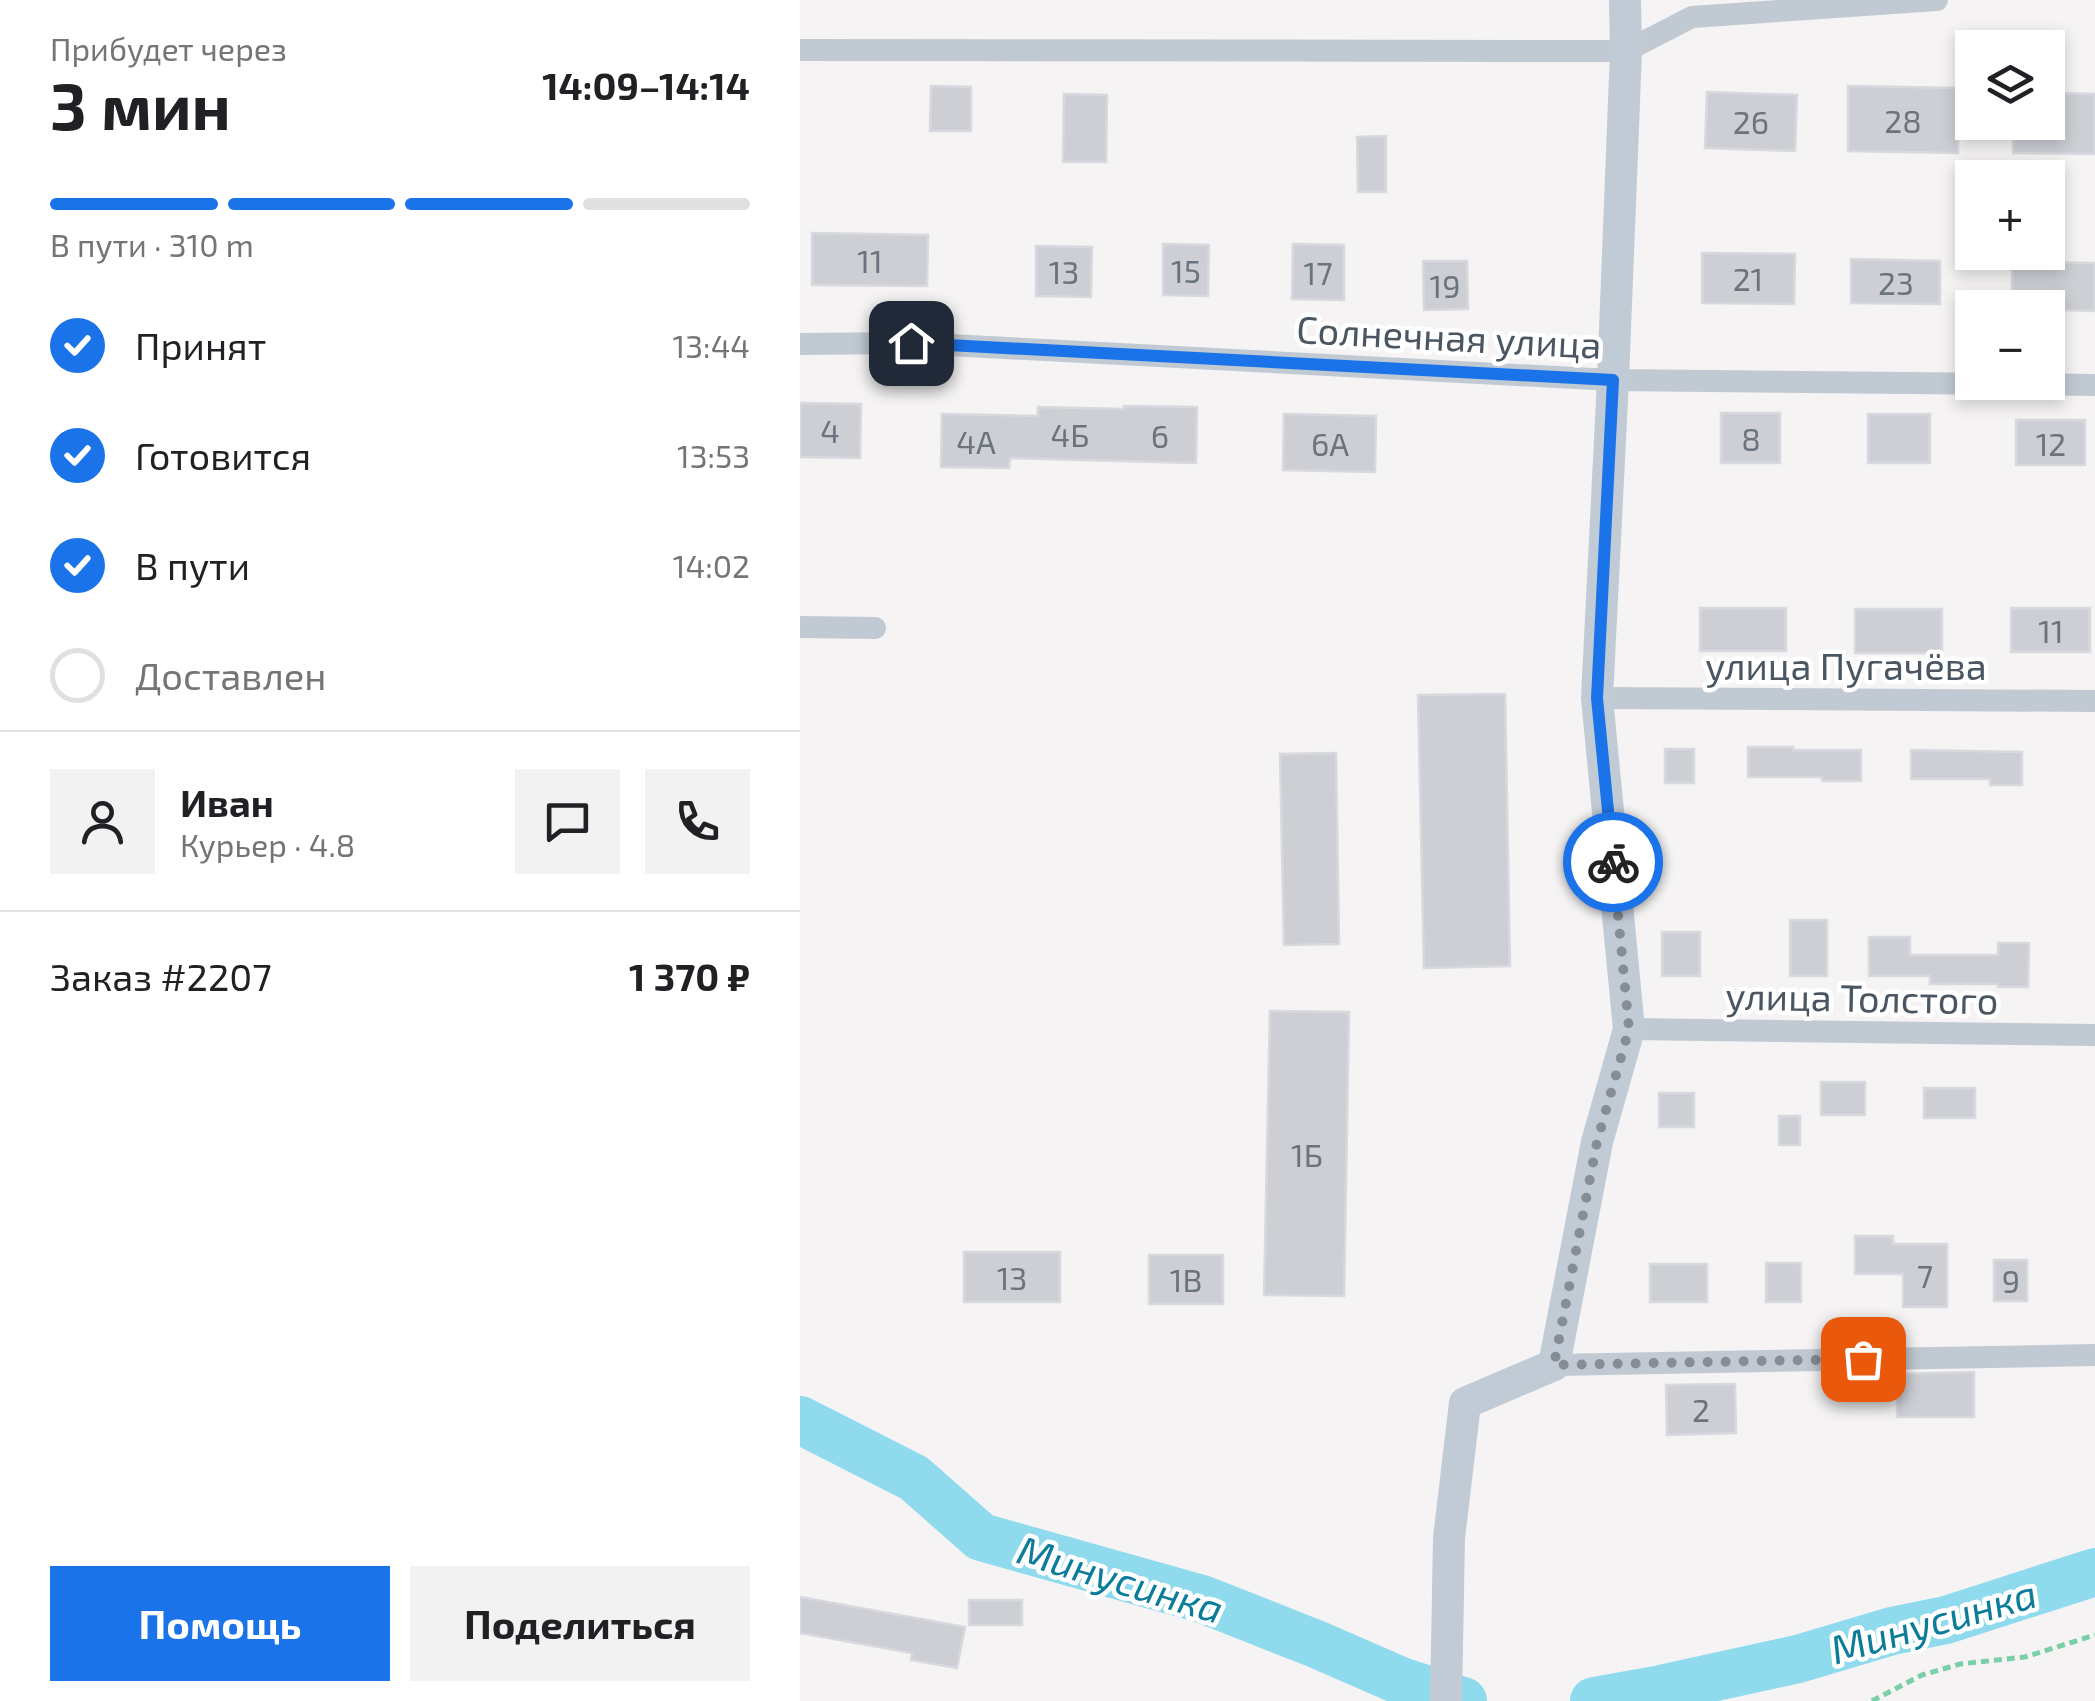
<!DOCTYPE html>
<html lang="ru">
<head>
<meta charset="utf-8">
<style>
	:root { --surface:#fff; --page:#f2f2f2; --text:#202124; --muted:#757577; --line:#e0e0e0; --accent:#1a73e8 }
	body { margin:0; font-family:"Exo 2",sans-serif; background:var(--page); color:var(--text); height:100vh; display:flex; flex-direction:column; font-size:38px; white-space:nowrap }
	* { box-sizing:border-box; margin:0 }
	p { font-size:32px; color:var(--muted) }
	.icon { flex:none; width:55px; height:55px; fill:none; stroke:currentColor; stroke-width:2; stroke-linecap:round; stroke-linejoin:round }
	.map { position:relative; flex:1; overflow:hidden }
	.sheet { display:flex; flex-direction:column; background:var(--surface); width:800px }
	.sheet>* { flex:none }
	.fabs { position:absolute; left:1155px; top:30px; display:grid; gap:20px }
	.fabs a { display:grid; place-items:center; width:110px; height:110px; border-radius:0px; background:var(--surface); box-shadow:0 5px 15px #0003; font-size:50px }
	.pin { position:absolute; display:grid; place-items:center; width:85px; height:85px; color:#fff; margin:-42px; border-radius:20px; box-shadow:0 5px 15px #0006 }
	.courier { position:absolute; display:grid; place-items:center; width:100px; height:100px; margin:-50px; border:8px solid #1a73e8; border-radius:50%; background:#fff; color:#222; box-shadow:0 2px 12px #0007 }
	.headline em { font-style:normal; font-weight:700 }
	.headline div { display:flex; flex-direction:column-reverse }
	.headline { display:flex; align-items:center; justify-content:space-between; height:170px; padding:0 50px }
	h1 { font-size:65px; font-weight:700; line-height:75px }
	.bar { display:grid; grid-template-columns:repeat(4,1fr); gap:15px 10px; align-content:center; height:120px; padding:0 50px }
	.bar i { height:12px; border-radius:8px; background:var(--line) }
	.bar .current { background:var(--accent) }
	.bar p { grid-column:span 4 }
	.line { display:flex; align-items:center; gap:25px; padding:0 50px; border-top:2px solid var(--line) }
	.line div { flex:1 }
	.round { display:grid; place-items:center; flex:none; width:105px; height:105px; border-radius:0px; background:var(--page) }
	ol { padding:0 50px; list-style:none }
	li { display:flex; align-items:center; gap:30px; height:110px }
	li p { margin-inline-start:auto }
	li .icon { padding:10px; border-radius:50%; background:var(--accent); color:#fff; stroke-width:4 }
	li:last-child { color:var(--muted) }
	li i { width:55px; height:55px; border:5px solid var(--line); border-radius:50% }
	.cta { display:flex; gap:20px; margin-top:auto; padding:20px 50px }
	.cta a { flex:1; height:115px; border-radius:0px; background:var(--accent); color:#fff; font-size:40px; font-weight:700; line-height:115px; text-align:center }
	.cta a+a { background:var(--page); color:var(--text) }
	main { display:flex; flex:1; min-height:0 }
	.map>svg:first-child { display:block }
	.lines { fill:none; stroke-linecap:round; stroke-linejoin:round }
	.river { stroke:#90daee; stroke-width:48 }
	.building { fill:#cdcfd5; stroke:#d7d9de; stroke-width:2.5 }
	.path { stroke:#7ad0a6; stroke-width:5; stroke-dasharray:8 5; stroke-linecap:butt }
	.street { stroke:#c1cad2; stroke-width:22 }
	.secondary { stroke:#c1cbd6; stroke-width:32 }
	.done { stroke:#868d94; stroke-width:10; stroke-dasharray:0 18 }
	.route { stroke:#1a73e8; stroke-width:12 }
	.labels { text-anchor:middle; dominant-baseline:central; stroke-width:9; stroke-linejoin:round; paint-order:stroke }
	.number-label { font-size:32px; fill:#6b747e }
	.street-label { font-size:38px; fill:#4a5661; stroke:#fff }
	.water-label { font-size:40px; font-style:italic; fill:#0c7c9b; stroke:#fff }
</style>
</head>
<body>
<main>
<section class="sheet">
<div class="headline"><div><h1>3 мин</h1><p>Прибудет через</p></div><em>14:09–14:14</em></div>
<div class="bar"><i class="current"></i><i class="current"></i><i class="current"></i><i></i><p>В пути · 310 m</p></div>
<ol>
<li><svg class="icon" aria-label="check" viewBox="0 0 24 24"><path d="M5 12l5 5 9-10"/></svg>Принят<p>13:44</p></li>
<li><svg class="icon" aria-label="check" viewBox="0 0 24 24"><path d="M5 12l5 5 9-10"/></svg>Готовится<p>13:53</p></li>
<li><svg class="icon" aria-label="check" viewBox="0 0 24 24"><path d="M5 12l5 5 9-10"/></svg>В пути<p>14:02</p></li>
<li><i></i>Доставлен</li>
</ol>
<div class="line" style="height:180px"><a class="round"><svg class="icon" aria-label="person" viewBox="0 0 24 24"><circle cx="12" cy="8" r="4"/><path d="M4 21q1-7 8-7t8 7"/></svg></a><div><b>Иван</b><p>Курьер · 4.8</p></div><a class="round"><svg class="icon" aria-label="chat" viewBox="0 0 24 24"><path d="M4 5h16v11H9l-5 4z"/></svg></a><a class="round"><svg class="icon" aria-label="phone" viewBox="0 0 24 24"><path d="M5 4h4l2 5-3 2q2 4 5 5l2-3 5 2v4C11 20 4 13 5 4z"/></svg></a></div>
<div class="line" style="height:130px"><div>Заказ #2207</div><b>1 370 ₽</b></div>
<div class="cta"><a>Помощь</a><a>Поделиться</a></div>
</section>
<div class="map">
<svg width="1295" height="1701" viewBox="0 0 1295 1701">
	<rect width="100%" height="100%" fill="#f5f3f3"/>
	<g class="lines">
		<!-- river -->
		<g class="river">
			<polyline points="0,1420 114,1478 181,1537 402,1599 516,1644 601,1681 663,1701"/>
			<polyline points="794,1701 861,1689 998,1659 1092,1631 1146,1620 1295,1572"/>
		</g>
	</g>
	<!-- building -->
	<g class="building">
		<polygon points="131,86 171,87 171,131 130,131"/>
		<polygon points="1048,86 1159,88 1158,153 1048,151"/>
		<polygon points="907,92 997,95 995,151 905,148"/>
		<polygon points="1248,93 1295,94 1295,154 1213,153 1213,122 1248,122"/>
		<polygon points="264,94 307,95 306,162 263,162"/>
		<polygon points="586,136 586,192 558,192 557,137"/>
		<polygon points="12,233 128,235 127,286 12,285"/>
		<polygon points="363,244 409,245 408,296 363,295"/>
		<polygon points="493,244 544,245 544,300 492,299"/>
		<polygon points="236,246 292,247 291,297 236,296"/>
		<polygon points="902,253 995,254 994,304 902,303"/>
		<polygon points="1051,259 1140,261 1140,304 1051,303"/>
		<polygon points="623,261 667,261 668,309 624,310"/>
		<polygon points="1212,262 1295,263 1295,311 1212,308"/>
		<polygon points="0,403 61,404 60,458 0,457"/>
		<polygon points="324,406 397,407 396,463 210,458 209,468 141,467 142,414 238,416 238,407 324,409"/>
		<rect x="921" y="413" width="59" height="50"/>
		<polygon points="484,414 576,416 575,472 483,470"/>
		<rect x="1068" y="414" width="62" height="49"/>
		<rect x="1216" y="420" width="69" height="45"/>
		<rect x="900" y="608" width="86" height="43"/>
		<rect x="1211" y="608" width="79" height="44"/>
		<rect x="1055" y="609" width="87" height="44"/>
		<polygon points="705,694 710,966 624,968 618,695"/>
		<polygon points="948,747 993,747 993,750 1061,750 1061,781 1022,781 1022,777 948,777"/>
		<rect x="865" y="749" width="29" height="34"/>
		<polygon points="1111,750 1222,752 1222,785 1190,785 1190,779 1111,779"/>
		<polygon points="536,753 539,944 484,945 480,754"/>
		<rect x="990" y="920" width="37" height="56"/>
		<rect x="862" y="932" width="38" height="44"/>
		<polygon points="1069,937 1110,937 1110,955 1198,955 1198,943 1229,943 1228,987 1198,987 1198,984 1130,984 1130,976 1069,976"/>
		<polygon points="470,1011 549,1012 544,1296 464,1295"/>
		<rect x="1021" y="1082" width="44" height="33"/>
		<rect x="1124" y="1088" width="51" height="30"/>
		<rect x="859" y="1093" width="35" height="34"/>
		<rect x="979" y="1116" width="21" height="29"/>
		<polygon points="1055,1236 1093,1236 1093,1244 1147,1244 1147,1307 1103,1307 1103,1274 1055,1274"/>
		<rect x="164" y="1252" width="96" height="50"/>
		<rect x="349" y="1255" width="74" height="49"/>
		<rect x="1194" y="1260" width="33" height="41"/>
		<rect x="966" y="1263" width="35" height="39"/>
		<rect x="850" y="1264" width="57" height="38"/>
		<polygon points="1174,1372 1174,1417 1097,1417 1097,1374"/>
		<polygon points="935,1384 936,1433 867,1435 866,1385"/>
		<polygon points="0,1597 165,1627 157,1668 111,1660 112,1653 0,1633"/>
		<rect x="169" y="1600" width="53" height="25"/>
	</g>
	<g class="lines">
		<!-- path -->
		<polyline class="path" points="1072,1701 1122,1675 1160,1664 1225,1657 1295,1635"/>
		<!-- street -->
		<g class="street">
			<polyline points="0,50 826,51 892,17 1137,0"/>
			<polyline points="0,344 111,343 813,380 1295,385"/>
			<polyline points="0,627 75,628"/>
			<polyline points="797,698 1295,701"/>
			<polyline points="829,1029 1295,1035"/>
			<polyline points="754,1365 1295,1355"/>
		</g>
		<!-- secondary -->
		<polyline class="secondary" points="646,1701 649,1538 665,1403 754,1365 797,1142 829,1029 797,698 813,380 826,51 825,0"/>
	</g>
	<g class="lines">
		<!-- done -->
		<polyline class="done" points="813,862 829,1029 797,1142 754,1365 1063,1359"/>
		<!-- route -->
		<polyline class="route" points="111,343 813,380 797,698 813,862"/>
	</g>
	<g class="labels">
		<!-- number labels -->
		<g class="number-label">
			<text x="1103" y="120">28</text>
			<text x="951" y="121">26</text>
			<text x="70" y="260">11</text>
			<text x="386" y="270">15</text>
			<text x="264" y="271">13</text>
			<text x="518" y="272">17</text>
			<text x="948" y="278">21</text>
			<text x="1096" y="282">23</text>
			<text x="645" y="285">19</text>
			<text x="30" y="430">4</text>
			<text x="270" y="434">4Б</text>
			<text x="360" y="435">6</text>
			<text x="951" y="438">8</text>
			<text x="176" y="441">4А</text>
			<text x="530" y="443">6А</text>
			<text x="1251" y="443">12</text>
			<text x="1251" y="630">11</text>
			<text x="507" y="1154">1Б</text>
			<text x="1125" y="1275">7</text>
			<text x="212" y="1277">1З</text>
			<text x="386" y="1279">1В</text>
			<text x="1211" y="1280">9</text>
			<text x="901" y="1409">2</text>
		</g>
		<!-- street labels -->
		<g class="street-label">
			<text transform="translate(649 336) rotate(3)">Солнечная улица</text>
			<text x="1046" y="665">улица Пугачёва</text>
			<text transform="translate(1062 997) rotate(1)">улица Толстого</text>
		</g>
		<!-- water labels -->
		<g class="water-label">
			<text transform="translate(321 1578) rotate(17)">Минусинка</text>
			<text transform="translate(1133 1620) rotate(-16)">Минусинка</text>
		</g>
	</g>
</svg>
<div class="fabs">
<a><svg class="icon" aria-label="layers" viewBox="0 0 24 24"><path d="M12 4l9 5-9 5-9-5zM3 14l9 5 9-5"/></svg></a>
<a>+</a>
<a>−</a>
</div>
<div class="pin" style="left:1063px;top:1359px;background:#ea580c"><svg class="icon" aria-label="bag" viewBox="0 0 24 24"><path d="M5 8h14l-1 12H6zM9 8a3 3 0 0 1 6 0"/></svg></div>
<div class="pin" style="left:111px;top:343px;background:#1f2937"><svg class="icon" aria-label="home" viewBox="0 0 24 24"><path d="M3 11l9-7 9 7M6 9v11h12V9"/></svg></div>
<div class="courier" style="left:813px;top:862px"><svg class="icon" aria-label="bike" viewBox="0 0 24 24"><circle cx="6" cy="16" r="4"/><circle cx="18" cy="16" r="4"/><path d="M6 16l4-8h5l3 8M10 8l3 8H6M13 5h3"/></svg></div>
</div>
</main>
</body>
</html>
